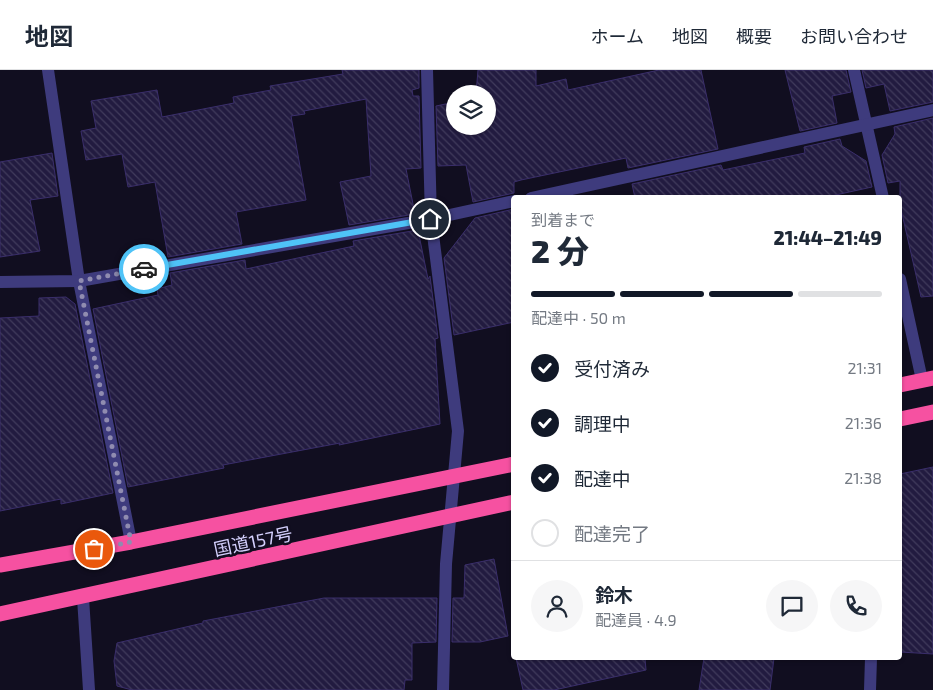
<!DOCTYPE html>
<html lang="ja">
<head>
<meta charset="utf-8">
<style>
	:root { --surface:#fff; --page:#f6f6f7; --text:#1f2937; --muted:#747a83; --line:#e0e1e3; --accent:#111827 }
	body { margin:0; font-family:"Exo 2","Noto Sans JP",sans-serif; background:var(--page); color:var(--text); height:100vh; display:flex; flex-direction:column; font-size:19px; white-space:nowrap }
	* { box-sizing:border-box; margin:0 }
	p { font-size:16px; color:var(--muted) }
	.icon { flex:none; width:28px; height:28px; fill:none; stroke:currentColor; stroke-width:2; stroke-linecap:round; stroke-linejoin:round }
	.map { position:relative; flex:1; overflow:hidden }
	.drawer { position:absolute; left:511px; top:125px; width:391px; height:465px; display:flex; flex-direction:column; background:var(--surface); border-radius:5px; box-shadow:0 1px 4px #0004 }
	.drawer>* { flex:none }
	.fabs { position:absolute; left:446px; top:15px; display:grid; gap:10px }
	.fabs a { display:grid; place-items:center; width:50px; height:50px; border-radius:50%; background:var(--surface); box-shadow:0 1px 4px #0004; font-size:25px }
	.pin { position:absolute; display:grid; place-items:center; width:42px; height:42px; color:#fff; margin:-21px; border:2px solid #fff; border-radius:50%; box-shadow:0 1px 5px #0007 }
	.courier { position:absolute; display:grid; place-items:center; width:50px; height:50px; margin:-25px; border:4px solid #4fc3f7; border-radius:50%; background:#fff; color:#222; box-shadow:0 1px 6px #0007 }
	.summary em { font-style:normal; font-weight:800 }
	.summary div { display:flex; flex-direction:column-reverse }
	.summary { display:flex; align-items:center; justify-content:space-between; height:85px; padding:0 20px }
	h1 { font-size:32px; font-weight:800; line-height:38px }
	.bar { display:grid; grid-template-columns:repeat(4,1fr); gap:8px 5px; align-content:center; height:60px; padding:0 20px }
	.bar i { height:6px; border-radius:4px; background:var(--line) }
	.bar .active { background:var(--accent) }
	.bar p { grid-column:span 4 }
	.line { display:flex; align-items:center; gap:12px; padding:0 20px; border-top:1px solid var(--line) }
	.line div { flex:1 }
	.round { display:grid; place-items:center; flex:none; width:52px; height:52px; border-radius:26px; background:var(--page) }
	ol { padding:0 20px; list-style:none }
	li { display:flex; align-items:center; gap:15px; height:55px }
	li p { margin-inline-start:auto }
	li .icon { padding:5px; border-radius:50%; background:var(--accent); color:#fff; stroke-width:4 }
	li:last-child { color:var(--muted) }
	li i { width:28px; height:28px; border:2px solid var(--line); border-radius:50% }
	header { display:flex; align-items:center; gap:30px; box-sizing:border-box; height:70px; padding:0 25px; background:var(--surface); border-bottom:1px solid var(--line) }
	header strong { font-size:24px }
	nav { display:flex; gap:28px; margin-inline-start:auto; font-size:18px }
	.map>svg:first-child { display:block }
	.building { fill:url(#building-back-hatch); stroke:#3a2e6b }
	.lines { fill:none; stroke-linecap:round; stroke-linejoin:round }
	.minor { stroke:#3e3b7d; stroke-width:12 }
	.highway { stroke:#f651a1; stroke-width:15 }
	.done { stroke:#908cb0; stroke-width:5; stroke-dasharray:0 9 }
	.route { stroke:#4fc3f7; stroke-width:6 }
	.labels { text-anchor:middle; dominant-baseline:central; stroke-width:5; stroke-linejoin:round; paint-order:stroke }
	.street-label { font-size:18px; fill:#d4d0fd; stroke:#110e20 }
</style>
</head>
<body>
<header>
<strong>地図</strong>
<nav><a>ホーム</a><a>地図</a><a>概要</a><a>お問い合わせ</a></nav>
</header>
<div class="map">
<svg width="933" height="620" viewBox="0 0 933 620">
	<defs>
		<pattern id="building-back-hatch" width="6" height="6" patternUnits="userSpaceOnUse" patternTransform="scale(1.25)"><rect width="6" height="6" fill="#221b40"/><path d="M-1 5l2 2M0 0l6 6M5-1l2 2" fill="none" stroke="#413b5c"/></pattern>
	</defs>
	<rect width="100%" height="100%" fill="#110e20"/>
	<!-- building -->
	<g class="building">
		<polygon points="342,0 419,0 419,18 412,20 413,26 419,26 421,98 406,99 415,144 349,155 340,112 371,106 366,29 304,41 305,44 291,46 306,130 236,142 242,174 168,187 155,112 128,117 122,84 86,90 81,61 96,58 91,31 157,20 162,47 234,33 233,27 271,20 270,16 343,4"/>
		<polygon points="478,0 536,0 536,16 566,9 568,20 659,0 701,0 718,79 628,98 626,88 521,110 514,112 514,123 473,132 466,95 438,96 436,36 455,32 455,56 488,56 488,24 476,24"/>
		<polygon points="785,0 846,0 851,22 832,26 837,53 800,61"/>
		<polygon points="862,0 933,0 933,32 890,41 884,14 866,18"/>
		<polygon points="933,48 933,226 921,227 900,135 900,111 888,113 882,85 895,64 894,57"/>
		<polygon points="840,69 842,76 866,91 872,117 822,128 635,128 632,114 721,95 723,100 805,83 804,77"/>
		<polygon points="52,83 58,126 30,130 40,181 0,187 0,92"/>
		<polygon points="514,139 514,252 454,265 444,188 475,148"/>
		<polygon points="418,160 428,209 430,206 438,268 435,269 440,354 339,375 340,373 223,395 224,398 128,417 93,239 158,225 157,219 172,215 170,203 245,190 246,199 354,176 353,171"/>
		<polygon points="66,227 75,234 113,423 61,434 61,429 0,441 0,248 39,246 39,228"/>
		<polygon points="933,397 933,584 900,582 900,404"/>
		<polygon points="494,489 508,566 480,572 452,572 453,528 464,528 465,495"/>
		<polygon points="324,528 437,528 436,572 412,573 412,610 405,610 404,620 132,620 117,616 114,591 117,573 203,553 203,551"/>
		<polygon points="516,588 645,588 646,600 554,620 523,620"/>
		<polygon points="704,588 774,588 770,620 699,620"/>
	</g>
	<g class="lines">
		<!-- minor -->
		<g class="minor">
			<polyline points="48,0 79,211 131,472"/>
			<polyline points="427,0 431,149 458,361 446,494 443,620"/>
			<polyline points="854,0 883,128"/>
			<polyline points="531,128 933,40"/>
			<polyline points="900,209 922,310"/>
			<polyline points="0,212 79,211 431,149 514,131"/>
			<polyline points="83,528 89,620"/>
			<polyline points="870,620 871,588"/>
		</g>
		<!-- highway -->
		<g class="highway">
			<polyline points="900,315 933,308"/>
			<polyline points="900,349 933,342"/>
			<polyline points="0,495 131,472 514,394"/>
			<polyline points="0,544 514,432"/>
		</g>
	</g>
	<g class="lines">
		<!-- done -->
		<polyline class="done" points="94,479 131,472 79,211 144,199"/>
		<!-- route -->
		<polyline class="route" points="144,199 430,149"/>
	</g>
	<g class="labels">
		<!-- street labels -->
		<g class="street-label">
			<text transform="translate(253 471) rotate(-12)">国道157号</text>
		</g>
	</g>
</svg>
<div class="fabs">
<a><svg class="icon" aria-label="layers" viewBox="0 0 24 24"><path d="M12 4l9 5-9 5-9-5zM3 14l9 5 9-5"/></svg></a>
</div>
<div class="pin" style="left:94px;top:479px;background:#ea580c"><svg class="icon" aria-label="bag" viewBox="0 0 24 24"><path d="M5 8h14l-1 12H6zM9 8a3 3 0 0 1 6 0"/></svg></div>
<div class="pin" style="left:430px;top:149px;background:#1f2937"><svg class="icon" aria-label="home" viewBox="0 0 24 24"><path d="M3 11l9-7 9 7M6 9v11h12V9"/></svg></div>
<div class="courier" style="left:144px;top:199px"><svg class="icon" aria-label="car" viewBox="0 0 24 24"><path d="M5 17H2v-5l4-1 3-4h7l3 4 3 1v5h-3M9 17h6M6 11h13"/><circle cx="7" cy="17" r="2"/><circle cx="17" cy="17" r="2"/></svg></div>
<section class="drawer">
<div class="summary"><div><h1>2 分</h1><p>到着まで</p></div><em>21:44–21:49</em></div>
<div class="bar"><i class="active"></i><i class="active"></i><i class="active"></i><i></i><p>配達中 · 50 m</p></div>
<ol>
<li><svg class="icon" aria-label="check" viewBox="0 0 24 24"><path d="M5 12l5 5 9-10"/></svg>受付済み<p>21:31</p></li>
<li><svg class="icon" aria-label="check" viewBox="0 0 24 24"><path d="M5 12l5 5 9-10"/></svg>調理中<p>21:36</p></li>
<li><svg class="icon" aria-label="check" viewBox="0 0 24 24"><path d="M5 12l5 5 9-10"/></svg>配達中<p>21:38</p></li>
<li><i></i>配達完了</li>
</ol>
<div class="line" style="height:90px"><a class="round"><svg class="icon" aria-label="person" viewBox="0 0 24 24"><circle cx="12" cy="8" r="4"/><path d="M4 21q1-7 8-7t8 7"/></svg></a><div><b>鈴木</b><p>配達員 · 4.9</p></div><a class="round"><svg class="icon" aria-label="chat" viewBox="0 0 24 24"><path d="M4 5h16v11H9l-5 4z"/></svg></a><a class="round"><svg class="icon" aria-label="phone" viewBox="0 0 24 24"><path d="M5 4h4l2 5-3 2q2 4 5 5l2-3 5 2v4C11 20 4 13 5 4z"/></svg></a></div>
</section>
</div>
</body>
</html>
